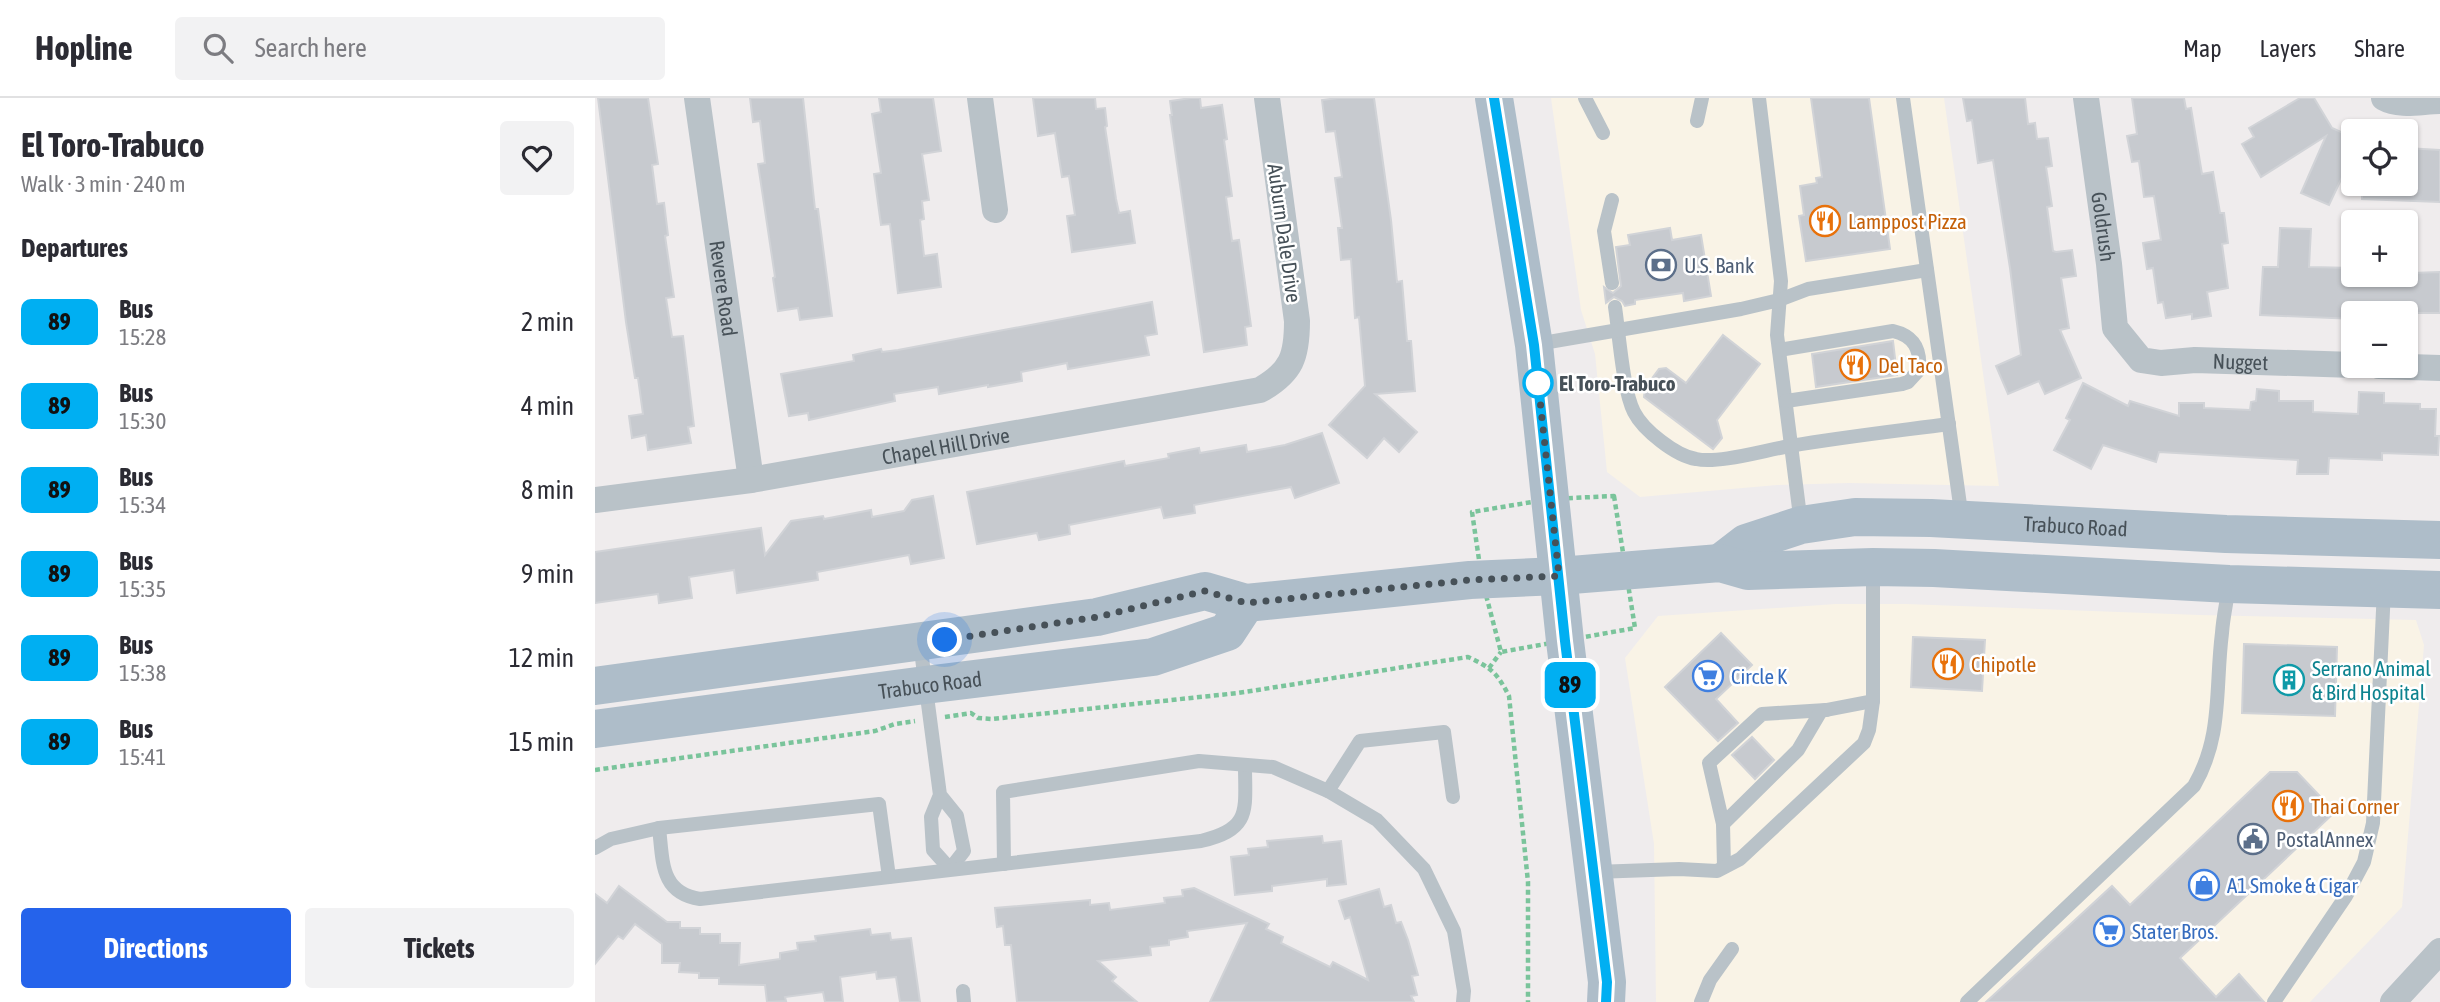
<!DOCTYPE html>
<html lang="en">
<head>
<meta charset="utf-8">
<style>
  :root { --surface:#fff; --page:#f2f2f3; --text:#2b2b33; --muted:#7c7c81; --line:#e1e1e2; --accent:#2563eb }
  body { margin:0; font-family:"Asap Condensed",sans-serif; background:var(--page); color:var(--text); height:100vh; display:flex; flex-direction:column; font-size:26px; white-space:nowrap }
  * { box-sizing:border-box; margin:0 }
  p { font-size:23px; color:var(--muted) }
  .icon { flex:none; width:38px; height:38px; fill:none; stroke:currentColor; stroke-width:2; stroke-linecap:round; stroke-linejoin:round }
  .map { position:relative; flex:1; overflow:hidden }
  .details { display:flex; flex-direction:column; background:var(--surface); width:595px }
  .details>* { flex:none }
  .badge { padding:0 14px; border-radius:10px; font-size:24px; line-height:46px }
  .controls { position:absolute; left:1746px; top:21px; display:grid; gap:14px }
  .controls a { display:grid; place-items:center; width:77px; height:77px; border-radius:7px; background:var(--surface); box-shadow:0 2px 5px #0004; font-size:35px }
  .you { position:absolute; width:35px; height:35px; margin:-18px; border:5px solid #fff; border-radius:50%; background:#1a73e8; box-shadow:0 0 0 10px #1a73e833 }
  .map>.badge { position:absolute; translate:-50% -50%; box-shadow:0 0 0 4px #fff }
  h2 { padding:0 21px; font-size:26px; line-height:63px }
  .round { display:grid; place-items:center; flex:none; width:74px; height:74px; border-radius:7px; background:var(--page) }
  .headline { display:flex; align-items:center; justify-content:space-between; height:119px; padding:0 21px }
  h1 { font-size:33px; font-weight:700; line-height:52px }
  .button { display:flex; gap:14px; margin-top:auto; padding:14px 21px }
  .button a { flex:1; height:80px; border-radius:7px; background:var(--accent); color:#fff; font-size:28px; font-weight:700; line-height:80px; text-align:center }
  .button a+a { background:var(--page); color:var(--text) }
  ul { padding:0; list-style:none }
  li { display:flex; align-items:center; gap:21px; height:84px; padding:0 21px }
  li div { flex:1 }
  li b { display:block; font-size:26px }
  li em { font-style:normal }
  li .badge { min-width:77px; font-weight:700; text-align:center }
  header { display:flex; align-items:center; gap:42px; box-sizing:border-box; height:98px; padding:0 35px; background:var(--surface); border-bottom:2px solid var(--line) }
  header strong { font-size:33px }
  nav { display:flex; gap:38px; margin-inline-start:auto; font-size:24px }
  .search { width:490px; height:63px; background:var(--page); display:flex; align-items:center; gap:18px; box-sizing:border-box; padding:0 24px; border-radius:7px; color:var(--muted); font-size:26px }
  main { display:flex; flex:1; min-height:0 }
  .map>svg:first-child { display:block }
</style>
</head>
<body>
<header>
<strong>Hopline</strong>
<div class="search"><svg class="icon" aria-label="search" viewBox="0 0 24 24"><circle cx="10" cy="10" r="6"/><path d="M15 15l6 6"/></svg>Search here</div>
<nav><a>Map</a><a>Layers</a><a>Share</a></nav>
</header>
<main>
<section class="details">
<div class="headline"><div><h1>El Toro-Trabuco</h1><p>Walk · 3 min · 240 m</p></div><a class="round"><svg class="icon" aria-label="heart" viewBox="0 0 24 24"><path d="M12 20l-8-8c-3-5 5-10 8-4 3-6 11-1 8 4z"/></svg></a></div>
<h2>Departures</h2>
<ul>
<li><span class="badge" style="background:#00aff2;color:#111">89</span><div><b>Bus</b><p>15:28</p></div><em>2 min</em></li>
<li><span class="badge" style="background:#00aff2;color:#111">89</span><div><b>Bus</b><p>15:30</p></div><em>4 min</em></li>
<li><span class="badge" style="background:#00aff2;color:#111">89</span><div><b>Bus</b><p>15:34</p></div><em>8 min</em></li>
<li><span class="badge" style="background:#00aff2;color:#111">89</span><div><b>Bus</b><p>15:35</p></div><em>9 min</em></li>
<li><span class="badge" style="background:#00aff2;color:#111">89</span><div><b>Bus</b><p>15:38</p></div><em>12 min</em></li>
<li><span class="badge" style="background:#00aff2;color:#111">89</span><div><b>Bus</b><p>15:41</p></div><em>15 min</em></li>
</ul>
<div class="button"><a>Directions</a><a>Tickets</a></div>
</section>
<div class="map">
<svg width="1845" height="904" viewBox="0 0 1845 904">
  <rect width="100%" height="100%" fill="#efeced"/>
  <g fill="#f9f3e6">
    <path d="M 956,0 L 1349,0 L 1404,388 L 1254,385 L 1182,387 L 1045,399 L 1012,374 L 1000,256 L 986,212 Z"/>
    <path d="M 1241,506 L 1311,506 L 1604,517 L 1821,522 L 1829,547 L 1807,809 L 1715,904 L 1061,904 L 1059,746 L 1030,560 L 1063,518 Z"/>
  </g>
  <g fill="#c7cacf" stroke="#d1d3d7" stroke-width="2">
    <path d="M 3,0 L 53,0 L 63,66 L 57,67 L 62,106 L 69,105 L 73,137 L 70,138 L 79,199 L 71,200 L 77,239 L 88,238 L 99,328 L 93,329 L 96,345 L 53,352 L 51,337 L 37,340 L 34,318 L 48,316 L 43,280 L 40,280 L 31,224 Z"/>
    <path d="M 155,0 L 208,0 L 220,111 L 223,111 L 237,218 L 205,222 L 203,210 L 183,213 L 178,180 L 180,179 L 163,66 L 170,65 L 165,23 L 158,24 Z"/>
    <path d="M 284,0 L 338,0 L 346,53 L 327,56 L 334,102 L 327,103 L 329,121 L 325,122 L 329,158 L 342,156 L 346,189 L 303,195 L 295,126 L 286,127 L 279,76 L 286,75 L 277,16 L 286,14 Z"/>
    <path d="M 438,0 L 500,0 L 501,11 L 510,10 L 512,28 L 510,29 L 521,101 L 524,115 L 535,113 L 540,145 L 477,154 L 472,118 L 480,117 L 474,78 L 467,79 L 460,35 L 443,38 Z"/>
    <path d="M 596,0 L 605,0 L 606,10 L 627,7 L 632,41 L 629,42 L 637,98 L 631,99 L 637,143 L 644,142 L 656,228 L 650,229 L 652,247 L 609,254 L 575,17 L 577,17 L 575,3 Z"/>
    <path d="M 743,0 L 779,0 L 796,122 L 802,184 L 807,183 L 812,243 L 816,243 L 820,293 L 780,296 L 822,334 L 804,354 L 789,340 L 772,360 L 734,327 L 770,288 L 764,219 L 760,220 L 756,161 L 746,162 L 743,130 L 747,130 L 740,80 L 747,79 L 740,33 L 731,34 L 727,2 Z"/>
    <path d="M 1216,0 L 1274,0 L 1295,151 L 1211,163 L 1204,118 L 1209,117 L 1205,88 L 1222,85 L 1221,80 L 1227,79 Z"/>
    <path d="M 1368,0 L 1430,0 L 1433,26 L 1440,25 L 1442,41 L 1453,40 L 1457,68 L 1451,69 L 1457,108 L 1452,109 L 1458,153 L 1461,154 L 1477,152 L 1481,178 L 1466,180 L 1474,230 L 1465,232 L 1486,280 L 1450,296 L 1444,283 L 1413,296 L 1401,268 L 1426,257 L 1415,170 L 1398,62 L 1383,65 L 1377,22 L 1372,23 Z"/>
    <path d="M 1537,0 L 1589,0 L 1591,11 L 1596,10 L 1607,76 L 1618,74 L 1625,115 L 1629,115 L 1633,145 L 1627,146 L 1633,190 L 1612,194 L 1616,218 L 1597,221 L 1597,216 L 1571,220 L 1568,204 L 1563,205 L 1558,170 L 1552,171 L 1548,145 L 1566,142 L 1559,98 L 1549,99 L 1544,63 L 1537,64 L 1532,38 L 1542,36 Z"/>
    <path d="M 1705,0 L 1719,0 L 1737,30 L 1759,40 L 1759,54 L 1734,107 L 1706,95 L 1731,38 L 1666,79 L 1647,46 L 1659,39 L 1654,30 Z"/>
    <path d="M 1811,50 L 1845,52 L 1845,104 L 1767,101 L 1767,86 L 1811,86 Z"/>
    <path d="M 1075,130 L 1077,142 L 1106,137 L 1116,198 L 1089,203 L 1088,195 L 1040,202 L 1040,206 L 1030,208 L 1027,203 L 1019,199 L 1011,205 L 1009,189 L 1018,195 L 1026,188 L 1021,149 L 1035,147 L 1033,137 Z"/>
    <path d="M 1685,130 L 1716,131 L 1714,169 L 1759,170 L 1759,177 L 1845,174 L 1845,215 L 1759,215 L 1759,221 L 1665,217 L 1668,169 L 1683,169 Z"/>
    <path d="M 557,204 L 562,236 L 550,238 L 554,257 L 473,271 L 472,265 L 426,274 L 427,283 L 393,289 L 393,287 L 344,296 L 343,289 L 299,296 L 300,303 L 214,322 L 213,315 L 194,318 L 186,276 L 259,263 L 258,257 L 286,251 L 287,254 L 303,252 Z"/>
    <path d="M 1128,237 L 1165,266 L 1122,322 L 1127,340 L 1118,351 L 1049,299 L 1050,290 L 1064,271 L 1071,270 L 1091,285 Z"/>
    <path d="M 1298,243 L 1302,277 L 1221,289 L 1217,256 Z"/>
    <path d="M 1488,285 L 1533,308 L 1535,303 L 1584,318 L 1584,305 L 1609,305 L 1609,310 L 1655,312 L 1656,304 L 1661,303 L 1662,291 L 1684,293 L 1684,303 L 1718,303 L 1718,314 L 1763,316 L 1764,294 L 1789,295 L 1789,305 L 1825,306 L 1825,311 L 1841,311 L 1840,338 L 1844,338 L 1843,357 L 1787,355 L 1787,362 L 1734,360 L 1733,376 L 1702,376 L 1703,362 L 1564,354 L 1561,364 L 1508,347 L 1496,371 L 1459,352 L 1475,322 L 1471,320 Z"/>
    <path d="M 727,335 L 744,385 L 700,400 L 696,389 L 599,407 L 600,415 L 569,420 L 566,409 L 474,427 L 475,436 L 444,442 L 442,435 L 382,446 L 372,394 L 529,363 L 530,368 L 574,360 L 573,356 L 604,350 L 605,355 L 651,347 L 652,354 L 690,347 Z"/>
    <path d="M 338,398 L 349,460 L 316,466 L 314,457 L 222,474 L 223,482 L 142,495 L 139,472 L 94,479 L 97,500 L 64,505 L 63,496 L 0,505 L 0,454 L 166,430 L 170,457 L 196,423 L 228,418 L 229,421 L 276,412 L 277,419 L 309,413 L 317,402 Z"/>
    <path d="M 1126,535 L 1157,567 L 1121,601 L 1143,625 L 1123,643 L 1070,589 Z"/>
    <path d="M 1318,539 L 1390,542 L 1387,593 L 1316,589 Z"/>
    <path d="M 1649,546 L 1742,549 L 1740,618 L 1647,615 Z"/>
    <path d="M 1157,639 L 1179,662 L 1160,681 L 1137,657 Z"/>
    <path d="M 1675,674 L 1702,674 L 1740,714 L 1585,860 L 1621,899 L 1644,876 L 1669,904 L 1391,904 L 1517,788 L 1535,807 Z"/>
    <path d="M 727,738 L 728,745 L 746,743 L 751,786 L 732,788 L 732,781 L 677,788 L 677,793 L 640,797 L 636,759 L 654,757 L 653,751 L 673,749 L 672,743 Z"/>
    <path d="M 24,788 L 72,824 L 85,824 L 85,830 L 105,830 L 105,836 L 125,836 L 125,845 L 145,845 L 144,867 L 185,861 L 185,855 L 203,852 L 202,845 L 221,843 L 220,838 L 275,831 L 276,837 L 295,835 L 296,842 L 316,840 L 325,904 L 305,904 L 301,879 L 282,881 L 281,874 L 245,879 L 248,904 L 230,904 L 228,894 L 190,899 L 191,903 L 172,904 L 170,887 L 124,886 L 124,880 L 104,880 L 104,875 L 84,874 L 85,865 L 67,865 L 67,846 L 40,826 L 28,841 L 23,838 L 0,866 L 0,796 L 12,805 Z"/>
    <path d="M 599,790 L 674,826 L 671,831 L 688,839 L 686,845 L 735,869 L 738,864 L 773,882 L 755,819 L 750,821 L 744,803 L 784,791 L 789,809 L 796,807 L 801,825 L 806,824 L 813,842 L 823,877 L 817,878 L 822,897 L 816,898 L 819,904 L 615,904 L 652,825 L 592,833 L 593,839 L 574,842 L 574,847 L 555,849 L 556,857 L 503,863 L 521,879 L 517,883 L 542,904 L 422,904 L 416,847 L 410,847 L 408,828 L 402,829 L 400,810 L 495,802 L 495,807 L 514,805 L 515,812 L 570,805 L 569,800 L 588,798 L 587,792 Z"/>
  </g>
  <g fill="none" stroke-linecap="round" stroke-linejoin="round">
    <g stroke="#7ac49b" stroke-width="4.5" stroke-dasharray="5 3.5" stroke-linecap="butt">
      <path d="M 1019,398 L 1040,530 L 906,554 L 887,482 L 877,414 L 955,401 Z"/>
      <path d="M 894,570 L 906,554"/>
      <path d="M 350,619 L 376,615 L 383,620 L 397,621 L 643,595 L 873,559 C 897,570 902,575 914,598 L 933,784 L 933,904"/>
      <path d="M 0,672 L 280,633 L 300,626 L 320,623"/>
    </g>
    <g stroke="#b9c2c8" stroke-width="14">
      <path d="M 990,0 L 1008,35"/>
      <path d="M 1164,0 L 1186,183 L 1182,237 L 1206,426"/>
      <path d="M 1308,0 L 1367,421"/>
      <path d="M 1102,23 L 1107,0"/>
      <path d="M 1017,185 L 1009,133 L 1017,102"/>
      <path d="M 1020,209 C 1024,235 1028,293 1039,314 C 1048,332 1081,358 1101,361 C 1124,366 1170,352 1195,348 C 1248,339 1301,333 1354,326"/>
      <path d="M 942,246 L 1146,211 L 1184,202 L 1213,191 L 1332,172"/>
      <path d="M 1184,252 L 1298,233 C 1319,238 1326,251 1324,272 L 1313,284 L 1307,286 L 1191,303"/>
      <path d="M 325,545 L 345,697 L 362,718 L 369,753 L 355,771 L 338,752 L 336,719 L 345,697"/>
      <path d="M 733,693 L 765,643 L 849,634 L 858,699"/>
      <path d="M 1128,726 L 1114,665 L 1167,616 L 1231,612"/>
      <path d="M 64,730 C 68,763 65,795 105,801 L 606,743 C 657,731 650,712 650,667"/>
      <path d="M 0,750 L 16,741 L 64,730 L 284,706 L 294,779"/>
      <path d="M 409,766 L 408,694 L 604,663 L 678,669 L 733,693 L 782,722 L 829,771 L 859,833 L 869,893 L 868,904"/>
      <path d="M 1129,769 L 1128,726 L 1203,652 L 1226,613 L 1278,603"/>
      <path d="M 1000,774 L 1084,771 L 1122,773 L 1145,761 L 1160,747 L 1269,645 L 1274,632 L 1278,603 L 1278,470"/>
      <path d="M 368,893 L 369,904"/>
      <path d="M 1106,904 L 1115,882 L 1137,851"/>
      <path d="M 1372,904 L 1599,688 C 1628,638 1620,590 1627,535 C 1628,519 1632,503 1634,487"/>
      <path d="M 1679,904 L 1751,798 L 1769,764 L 1778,725 L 1789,491"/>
    </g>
    <g stroke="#b9c2c8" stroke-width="26">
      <path id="s1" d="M 102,0 L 156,382"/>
      <path d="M 385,0 L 400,112"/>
      <path id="s2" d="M 1491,0 L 1514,166 L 1520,230 L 1546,262 L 1566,265 L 1600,262 L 1759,267"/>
      <path d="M 1789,0 C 1805,9 1827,3 1845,3"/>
      <path d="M 1784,268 L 1845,270"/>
      <path id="s3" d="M 0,402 L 156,382 L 665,292 C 697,274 702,258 702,223 L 672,0"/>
      <path d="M 1798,904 L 1845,853"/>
    </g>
    <g stroke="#aebdc9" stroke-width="38">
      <path d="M 899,0 L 939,247 L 970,543 L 1012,884 L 1011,904"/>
      <path id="s4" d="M 1125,465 L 1151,445 L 1206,427 L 1260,419 L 1336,420 L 1631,436 L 1845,442"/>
      <path d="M 0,588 L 502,519 L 610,493 L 651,505 L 875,482 L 964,478 L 1125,465 L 1153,473 L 1278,469 L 1339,470 L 1634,486 L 1845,492"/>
      <path id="s5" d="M 0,631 L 330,587 L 558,559 L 632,534 L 651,505"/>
    </g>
  </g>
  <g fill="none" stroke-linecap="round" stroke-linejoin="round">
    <g stroke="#fff" stroke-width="16">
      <path id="line" d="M 899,0 L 939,247 L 970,543 L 1012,884 L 1011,904"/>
    </g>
    <use href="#line" stroke="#00aff2" stroke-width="10"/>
    <path stroke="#475158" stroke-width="7" stroke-dasharray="0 12.6" d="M 350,542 L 502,519 L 610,493 L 651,505 L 875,482 L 964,478 L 942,274 L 943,285"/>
  </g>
  <defs>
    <g id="restaurant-ring" transform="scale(1.575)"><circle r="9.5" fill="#fff" stroke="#e8710a" stroke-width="1.5"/><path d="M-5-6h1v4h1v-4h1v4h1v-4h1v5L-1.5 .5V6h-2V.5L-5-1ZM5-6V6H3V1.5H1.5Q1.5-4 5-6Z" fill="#e8710a"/></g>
    <g id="bank-ring" transform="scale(1.575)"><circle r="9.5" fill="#fff" stroke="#5c6f8a" stroke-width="1.5"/><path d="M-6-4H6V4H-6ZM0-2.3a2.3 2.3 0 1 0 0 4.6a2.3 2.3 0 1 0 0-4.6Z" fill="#5c6f8a"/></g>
    <g id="supermarket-ring" transform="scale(1.575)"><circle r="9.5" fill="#fff" stroke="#3f7fe0" stroke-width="1.5"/><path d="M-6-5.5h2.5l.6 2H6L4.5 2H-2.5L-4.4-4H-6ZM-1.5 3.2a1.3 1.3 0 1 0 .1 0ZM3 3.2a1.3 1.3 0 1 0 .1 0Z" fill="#3f7fe0"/></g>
    <g id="building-ring" transform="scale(1.575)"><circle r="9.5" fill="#fff" stroke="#0f9aa8" stroke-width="1.5"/><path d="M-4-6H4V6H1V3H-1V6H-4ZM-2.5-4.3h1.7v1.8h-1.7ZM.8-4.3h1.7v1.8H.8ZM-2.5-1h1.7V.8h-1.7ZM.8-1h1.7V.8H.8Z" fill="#0f9aa8"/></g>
    <g id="civic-ring" transform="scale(1.575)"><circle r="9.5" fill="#fff" stroke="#5c6f8a" stroke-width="1.5"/><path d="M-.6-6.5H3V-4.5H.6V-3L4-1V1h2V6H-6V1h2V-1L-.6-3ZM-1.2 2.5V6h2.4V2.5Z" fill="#5c6f8a"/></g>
    <g id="shop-ring" transform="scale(1.575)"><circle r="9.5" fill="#fff" stroke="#3f7fe0" stroke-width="1.5"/><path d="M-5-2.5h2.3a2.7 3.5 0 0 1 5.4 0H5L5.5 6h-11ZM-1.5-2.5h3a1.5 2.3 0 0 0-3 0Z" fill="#3f7fe0"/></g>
  </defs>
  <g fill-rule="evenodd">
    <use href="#restaurant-ring" x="1230" y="123"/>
    <use href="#bank-ring" x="1066" y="167"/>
    <use href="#restaurant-ring" x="1260" y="267"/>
    <use href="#restaurant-ring" x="1353" y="566"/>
    <use href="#supermarket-ring" x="1113" y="578"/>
    <use href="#building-ring" x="1694" y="582"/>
    <use href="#restaurant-ring" x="1693" y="708"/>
    <use href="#civic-ring" x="1658" y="741"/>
    <use href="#shop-ring" x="1609" y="787"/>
    <use href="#supermarket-ring" x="1514" y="833"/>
  </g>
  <circle fill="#fff" stroke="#00aff2" stroke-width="3.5" cx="943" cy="285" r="14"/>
  <g text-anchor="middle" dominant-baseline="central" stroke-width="5" stroke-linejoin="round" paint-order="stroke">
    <g font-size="21" fill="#c56008" stroke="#fff" text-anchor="start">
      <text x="1253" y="123">Lamppost Pizza</text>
      <text x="1283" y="267">Del Taco</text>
      <text x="1376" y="566">Chipotle</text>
      <text x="1716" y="708">Thai Corner</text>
    </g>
    <g font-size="21" fill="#475158" stroke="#fff">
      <text stroke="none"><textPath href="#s2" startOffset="130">Goldrush</textPath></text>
      <text transform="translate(690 135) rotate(82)">Auburn Dale Drive</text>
      <text stroke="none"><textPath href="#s1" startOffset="192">Revere Road</textPath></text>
      <text stroke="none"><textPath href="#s2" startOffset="373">Nugget</textPath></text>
      <text stroke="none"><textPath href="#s3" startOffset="355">Chapel Hill Drive</textPath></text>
      <text stroke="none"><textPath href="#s4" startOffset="366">Trabuco Road</textPath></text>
      <text stroke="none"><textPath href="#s5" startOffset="338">Trabuco Road</textPath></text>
    </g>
    <g font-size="21" fill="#4e5e75" stroke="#fff" text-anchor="start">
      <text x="1089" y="167">U.S. Bank</text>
      <text x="1681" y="741">PostalAnnex</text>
    </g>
    <g font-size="21" font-weight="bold" fill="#475158" stroke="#fff" text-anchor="start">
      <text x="964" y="285">El Toro-Trabuco</text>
    </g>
    <g font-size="21" fill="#0d838f" stroke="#fff" text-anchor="start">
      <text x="1717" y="570">Serrano Animal<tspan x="1717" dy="24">&amp; Bird Hospital</tspan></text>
    </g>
    <g font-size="21" fill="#366cbe" stroke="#fff" text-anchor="start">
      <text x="1136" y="578">Circle K</text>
      <text x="1632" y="787">A1 Smoke &amp; Cigar</text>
      <text x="1537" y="833">Stater Bros.</text>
    </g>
  </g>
</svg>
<div class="controls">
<a><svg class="icon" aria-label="locate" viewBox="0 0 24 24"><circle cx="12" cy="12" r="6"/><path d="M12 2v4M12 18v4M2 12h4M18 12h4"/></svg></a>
<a>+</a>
<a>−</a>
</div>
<div class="you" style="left:350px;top:542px"></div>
<b class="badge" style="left:975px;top:587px;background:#00aff2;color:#111">89</b>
</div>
</main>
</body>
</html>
